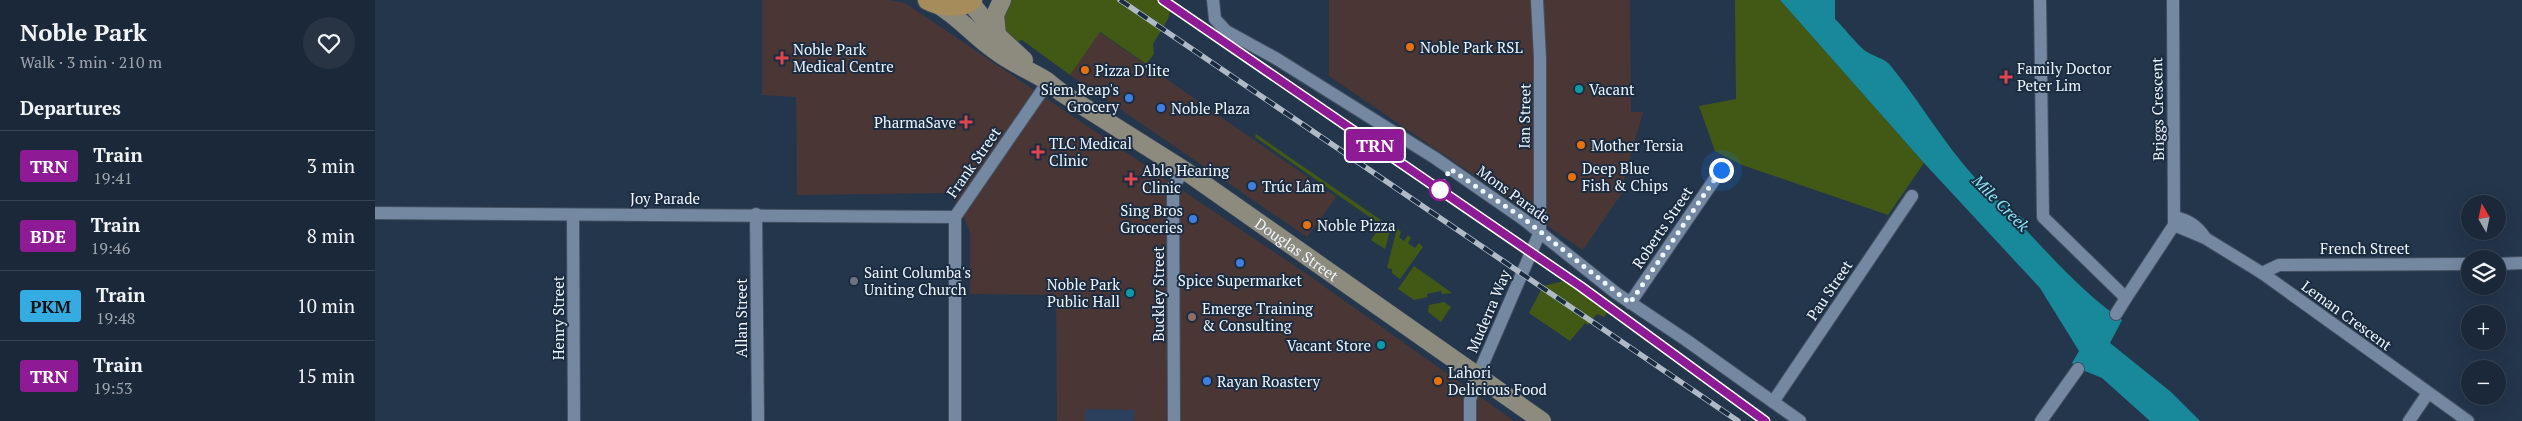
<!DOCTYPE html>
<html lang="en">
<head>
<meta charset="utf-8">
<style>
  :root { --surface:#1b2839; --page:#283444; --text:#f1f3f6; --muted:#a0a6ae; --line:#394453 }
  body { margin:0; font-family:"PT Serif",serif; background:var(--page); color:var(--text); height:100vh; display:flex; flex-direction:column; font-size:19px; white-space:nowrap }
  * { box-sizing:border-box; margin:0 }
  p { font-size:16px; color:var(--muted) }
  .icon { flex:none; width:28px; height:28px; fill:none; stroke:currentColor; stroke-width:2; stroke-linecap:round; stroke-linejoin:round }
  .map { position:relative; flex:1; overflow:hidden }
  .side { display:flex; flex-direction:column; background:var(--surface); width:375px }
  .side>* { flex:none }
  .badge { padding:0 10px; border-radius:4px; font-size:18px; line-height:32px }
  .needle { width:32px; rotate:351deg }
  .fabs { position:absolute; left:2086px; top:195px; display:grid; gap:10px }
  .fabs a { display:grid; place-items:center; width:45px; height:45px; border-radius:50%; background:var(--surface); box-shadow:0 5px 20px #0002,0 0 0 1px var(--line); font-size:25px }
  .you { position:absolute; width:25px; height:25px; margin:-12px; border:4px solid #fff; border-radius:50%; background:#1a73e8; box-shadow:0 0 0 8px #1a73e833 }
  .map>.badge { position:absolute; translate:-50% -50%; box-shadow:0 0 0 2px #fff }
  h2 { padding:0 20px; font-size:19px; line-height:45px }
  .round { display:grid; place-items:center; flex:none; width:52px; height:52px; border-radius:26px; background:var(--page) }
  .headline { display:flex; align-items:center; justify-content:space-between; height:85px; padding:0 20px }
  h1 { font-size:24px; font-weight:600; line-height:38px }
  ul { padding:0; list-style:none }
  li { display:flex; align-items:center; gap:15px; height:70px; padding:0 20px; border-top:1px solid var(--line) }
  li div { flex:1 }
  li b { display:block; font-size:19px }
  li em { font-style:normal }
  li .badge { min-width:55px; font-weight:700; text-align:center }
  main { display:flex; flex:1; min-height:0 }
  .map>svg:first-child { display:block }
</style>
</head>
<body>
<main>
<section class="side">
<div class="headline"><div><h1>Noble Park</h1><p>Walk · 3 min · 210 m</p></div><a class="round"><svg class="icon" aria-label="heart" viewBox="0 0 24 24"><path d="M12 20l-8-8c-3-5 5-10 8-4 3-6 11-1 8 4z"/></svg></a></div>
<h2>Departures</h2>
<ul>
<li><span class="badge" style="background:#8f1a95;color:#fff">TRN</span><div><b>Train</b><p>19:41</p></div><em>3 min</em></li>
<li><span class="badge" style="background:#8f1a95;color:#fff">BDE</span><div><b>Train</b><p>19:46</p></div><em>8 min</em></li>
<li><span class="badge" style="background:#34ace1;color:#111">PKM</span><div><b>Train</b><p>19:48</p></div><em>10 min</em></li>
<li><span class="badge" style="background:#8f1a95;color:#fff">TRN</span><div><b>Train</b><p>19:53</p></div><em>15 min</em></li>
</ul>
</section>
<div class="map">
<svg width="2147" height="421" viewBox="0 0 2147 421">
  <rect width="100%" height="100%" fill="#24364c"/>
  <g fill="#4b3636">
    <path d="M 387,0 L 513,0 L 530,3 L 936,277 L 1139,421 L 682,421 L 681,295 L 595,294 L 595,231 L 577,193 L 422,195 L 421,97 L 387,95 Z"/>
    <path d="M 954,0 L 1255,0 L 1256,112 L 1268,112 L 1248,183 L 1252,186 L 1208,250 L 954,76 Z"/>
    <path d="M 724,32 L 961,197 L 932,237 L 695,75 Z"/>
  </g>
  <path fill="#2a405c" d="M 710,409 L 760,410 L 759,421 L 710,421 Z"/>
  <g fill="#425915">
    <path d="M 634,0 L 798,0 L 793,19 L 778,44 L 779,54 L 771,64 L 725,32 L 695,75 L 647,40 L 640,42 L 633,37 L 626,24 Z"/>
    <path d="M 1360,0 L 1405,0 L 1549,163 L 1513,215 L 1367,165 L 1340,151 L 1324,106 L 1361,99 Z"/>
    <path d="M 881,134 L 1016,227 L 1010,249 L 996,240 L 1006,225 L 880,137 Z"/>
    <path d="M 1022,228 L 1026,232 L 1024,237 L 1029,241 L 1033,235 L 1036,238 L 1033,243 L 1040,248 L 1044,243 L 1048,247 L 1025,279 L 1017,273 L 1017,269 L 1012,268 Z"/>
    <path d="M 1039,266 L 1077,293 L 1067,294 L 1066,291 L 1052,294 L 1053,297 L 1039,300 L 1023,289 Z"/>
    <path d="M 1201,278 L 1239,303 L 1229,317 L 1222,314 L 1213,325 L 1210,323 L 1195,341 L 1154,313 L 1168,286 Z"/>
    <path d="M 1069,302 L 1076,307 L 1066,322 L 1053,312 L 1054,305 Z"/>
  </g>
  <path fill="#17899b" d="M 1405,0 L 1460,0 L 1460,19 C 1470,29 1479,41 1489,50 C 1497,56 1509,58 1515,65 C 1560,120 1589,183 1652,221 L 1650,229 C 1681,262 1710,294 1747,320 L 1735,343 L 1796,392 L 1825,421 L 1775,421 L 1727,378 L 1710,371 L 1697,363 L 1704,351 L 1665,288 L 1549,163 Z"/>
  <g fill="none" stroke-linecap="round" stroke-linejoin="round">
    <g stroke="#435162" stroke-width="14">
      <g id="minor">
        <path d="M 838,0 L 840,19 L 851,31 L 902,59 L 1060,158 L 1148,219 L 1241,293 L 1311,340 L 1425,421"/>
        <path d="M 1665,0 L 1668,217 L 1751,298 L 1799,225 L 1798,0"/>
        <path d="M 0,213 L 580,217"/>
        <path d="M 381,214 L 383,421"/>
        <path d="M 198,215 L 199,421"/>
        <path d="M 1800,217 C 1813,220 1821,225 1829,236"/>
        <path d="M 1799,225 L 1830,238 L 1887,273 L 2093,421"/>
        <path d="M 2122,264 L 2147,263"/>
        <path d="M 1887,273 L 1904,265 L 2095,264"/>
        <path d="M 1255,303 L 1346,170"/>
        <path d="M 1741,314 L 1751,298"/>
        <path d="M 1398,402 L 1537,196"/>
        <path d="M 580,421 L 580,217 L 673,82"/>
        <path d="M 799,421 L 798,187 L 809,170"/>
        <path d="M 1095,421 L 1095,400 L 1103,375 L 1165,232 L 1165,58 L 1162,0"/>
        <path d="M 1666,421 L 1703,369"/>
        <path d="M 2034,421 L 2053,393"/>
      </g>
    </g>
    <g stroke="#435162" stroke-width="19">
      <g id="secondary">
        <path d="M 595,2 L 622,35 L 649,60"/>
        <path d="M 560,3 C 583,16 597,34 618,49 C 634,62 654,70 672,81"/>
        <path d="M 622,35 L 620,15 L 627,0"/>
        <path id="s1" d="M 673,82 L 687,93 L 809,170 L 1167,421"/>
      </g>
    </g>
    <g stroke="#435162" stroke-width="22">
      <path id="primary" d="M 553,0 C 565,6 586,9 597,0"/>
    </g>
    <use href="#minor" stroke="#7488a2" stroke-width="12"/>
    <use href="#secondary" stroke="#8d8a7e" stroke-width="18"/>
    <use href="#primary" stroke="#a68c5b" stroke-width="20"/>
    <g stroke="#b0bac7" stroke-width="5.5">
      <g id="rail">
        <path d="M 745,0 L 1363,421"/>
        <path d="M 788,0 L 1205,286 L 1390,421"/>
      </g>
    </g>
    <use href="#rail" stroke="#1b2c41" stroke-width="4" stroke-dasharray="11" stroke-linecap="butt"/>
  </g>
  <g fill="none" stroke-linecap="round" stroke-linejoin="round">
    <g stroke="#fff" stroke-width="11">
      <path id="line" d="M 788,0 L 1205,286 L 1390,421"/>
    </g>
    <use href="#line" stroke="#8f1a95" stroke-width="8"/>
    <path stroke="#eef5fd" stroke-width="5" stroke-dasharray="0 9" d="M 1065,190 L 1075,169 L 1148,218 L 1255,303 L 1346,170"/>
  </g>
  <g fill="#e8710a" stroke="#1b2c41" stroke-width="2">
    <circle cx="1035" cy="47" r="5"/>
    <circle cx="710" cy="70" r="5"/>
    <circle cx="1206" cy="145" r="5"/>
    <circle cx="1197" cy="177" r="5"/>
    <circle cx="932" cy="225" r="5"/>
    <circle cx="1063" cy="381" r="5"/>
  </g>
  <g fill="#e0444e" stroke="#1b2c41" stroke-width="2">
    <path d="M404.5 50.5h5v5h5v5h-5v5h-5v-5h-5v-5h5z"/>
    <path d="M1628.5 69.5h5v5h5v5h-5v5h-5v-5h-5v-5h5z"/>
    <path d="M588.5 114.5h5v5h5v5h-5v5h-5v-5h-5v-5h5z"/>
    <path d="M660.5 144.5h5v5h5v5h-5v5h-5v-5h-5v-5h5z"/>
    <path d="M753.5 171.5h5v5h5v5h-5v5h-5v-5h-5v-5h5z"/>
  </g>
  <g fill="#0f9aa8" stroke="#1b2c41" stroke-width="2">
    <circle cx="1204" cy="89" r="5"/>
    <circle cx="755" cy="293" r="5"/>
    <circle cx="1006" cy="345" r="5"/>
  </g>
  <g fill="#3f7fe0" stroke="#1b2c41" stroke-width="2">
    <circle cx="754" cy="98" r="5"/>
    <circle cx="786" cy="108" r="5"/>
    <circle cx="877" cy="186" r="5"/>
    <circle cx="818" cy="219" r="5"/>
    <circle cx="865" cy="263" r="5"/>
    <circle cx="832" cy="381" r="5"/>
  </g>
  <circle fill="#fff" stroke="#8f1a95" stroke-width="2.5" cx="1065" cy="190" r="10"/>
  <circle fill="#6b7280" stroke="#1b2c41" stroke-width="2" cx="479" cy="281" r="5"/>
  <circle fill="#8d6e63" stroke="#1b2c41" stroke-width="2" cx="817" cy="317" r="5"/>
  <g text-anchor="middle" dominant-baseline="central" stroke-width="4" stroke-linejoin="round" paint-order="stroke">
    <g font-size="15" fill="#eef5fd" stroke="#1b2c41" text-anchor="start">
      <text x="1045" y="47">Noble Park RSL</text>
      <text x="418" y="49">Noble Park<tspan x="418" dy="17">Medical Centre</tspan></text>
      <text x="1642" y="68">Family Doctor<tspan x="1642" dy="17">Peter Lim</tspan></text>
      <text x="720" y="70">Pizza D'lite</text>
      <text x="744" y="89" text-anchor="end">Siem Reap's<tspan x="744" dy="17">Grocery</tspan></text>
      <text x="1214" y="89">Vacant</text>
      <text x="796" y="108">Noble Plaza</text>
      <text x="581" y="122" text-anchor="end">PharmaSave</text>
      <text x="674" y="143">TLC Medical<tspan x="674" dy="17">Clinic</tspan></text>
      <text x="1216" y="145">Mother Tersia</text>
      <text x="1207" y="168">Deep Blue<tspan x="1207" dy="17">Fish &amp; Chips</tspan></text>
      <text x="767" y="170">Able Hearing<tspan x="767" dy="17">Clinic</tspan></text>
      <text x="887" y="186">Trúc Lâm</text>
      <text x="808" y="210" text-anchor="end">Sing Bros<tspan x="808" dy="17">Groceries</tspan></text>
      <text x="942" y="225">Noble Pizza</text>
      <text x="489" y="272">Saint Columba's<tspan x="489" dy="17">Uniting Church</tspan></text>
      <text x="865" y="280" text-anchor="middle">Spice Supermarket</text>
      <text x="745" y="284" text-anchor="end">Noble Park<tspan x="745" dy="17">Public Hall</tspan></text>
      <text x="827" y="308">Emerge Training<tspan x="827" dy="17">&amp; Consulting</tspan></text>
      <text x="996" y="345" text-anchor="end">Vacant Store</text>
      <text x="1073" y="372">Lahori<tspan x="1073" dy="17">Delicious Food</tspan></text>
      <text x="842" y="381">Rayan Roastery</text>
    </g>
    <g font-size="15" fill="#eef5fd" stroke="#1b2c41">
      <text transform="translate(1782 109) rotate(-91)">Briggs Crescent</text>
      <text transform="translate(1149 116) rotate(-89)">Ian Street</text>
      <text transform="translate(598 162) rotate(-55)">Frank Street</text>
      <text transform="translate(1139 194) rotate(36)">Mons Parade</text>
      <text x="290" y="198">Joy Parade</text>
      <text transform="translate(1287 227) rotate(-56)">Roberts Street</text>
      <text x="1990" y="248">French Street</text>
      <text stroke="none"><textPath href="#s1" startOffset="300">Douglas Street</textPath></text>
      <text transform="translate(1454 290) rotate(-56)">Pau Street</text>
      <text transform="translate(783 294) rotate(-90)">Buckley Street</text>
      <text transform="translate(1113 311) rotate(-67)">Muderra Way</text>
      <text transform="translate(1972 315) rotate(36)">Leman Crescent</text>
      <text transform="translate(183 318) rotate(-90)">Henry Street</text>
      <text transform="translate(366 318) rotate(-90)">Allan Street</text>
    </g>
    <g font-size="16" font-style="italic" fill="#89e4f5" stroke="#1b2c41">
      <text transform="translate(1626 203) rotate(45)">Mile Creek</text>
    </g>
  </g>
</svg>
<div class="fabs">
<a><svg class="needle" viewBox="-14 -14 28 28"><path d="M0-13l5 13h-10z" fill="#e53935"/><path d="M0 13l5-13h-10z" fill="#a0a6ae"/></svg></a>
<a><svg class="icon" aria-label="layers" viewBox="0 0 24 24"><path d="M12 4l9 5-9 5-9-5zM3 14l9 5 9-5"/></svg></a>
<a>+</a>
<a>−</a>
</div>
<div class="you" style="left:1346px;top:170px"></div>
<b class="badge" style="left:1000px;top:145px;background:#8f1a95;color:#fff">TRN</b>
</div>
</main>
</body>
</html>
